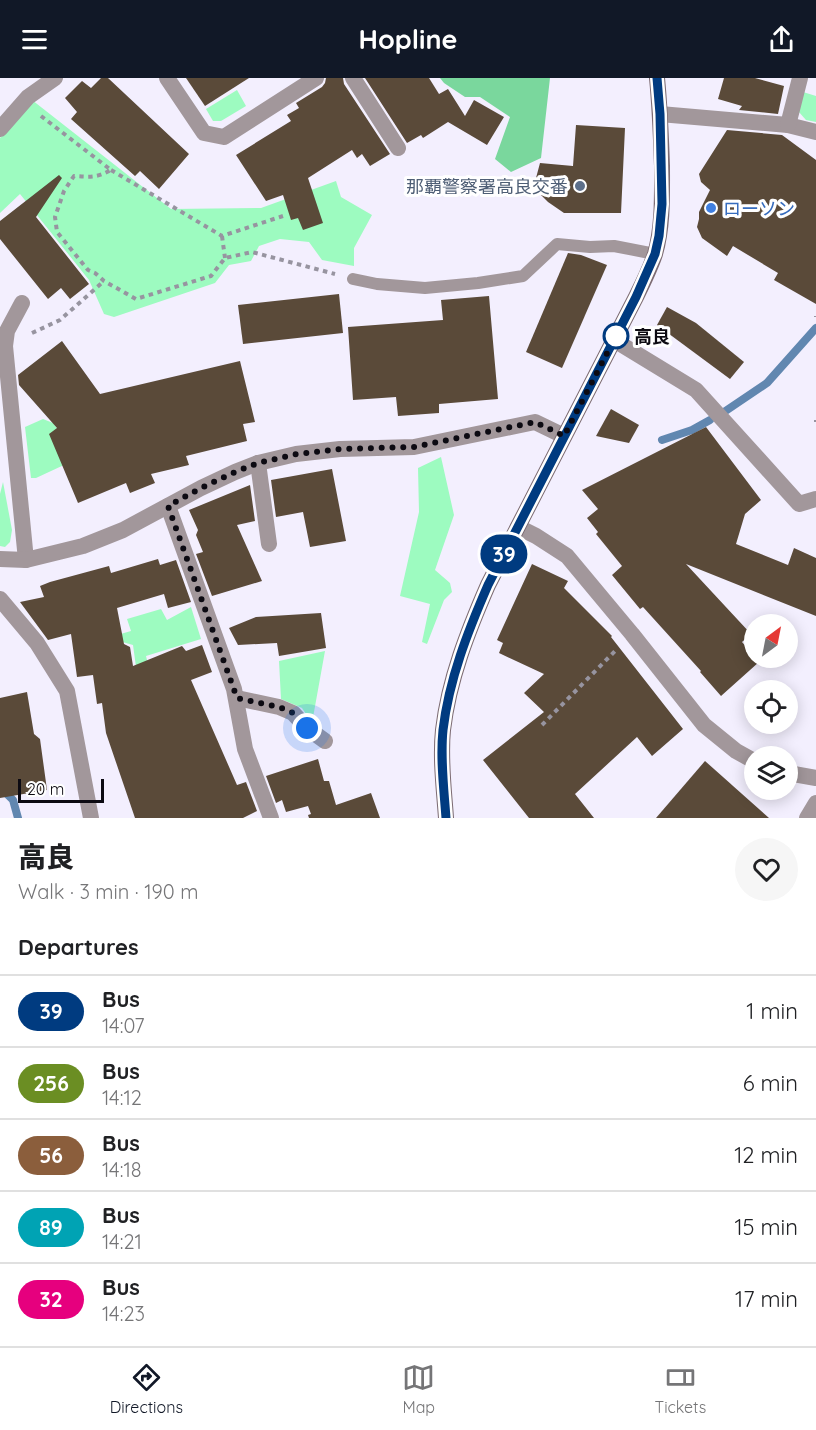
<!DOCTYPE html>
<html lang="en">
<head>
<meta charset="utf-8">
<style>
  :root { --surface:#fff; --page:#f6f6f6; --text:#202124; --muted:#757577; --line:#e0e0e0; --accent:#111827 }
  body { margin:0; font-family:Quicksand,"Noto Sans JP",sans-serif; background:var(--page); color:var(--text); height:100vh; display:flex; flex-direction:column; font-size:22px; white-space:nowrap }
  * { box-sizing:border-box; margin:0 }
  p { font-size:20px; color:var(--muted) }
  .icon { flex:none; width:33px; height:33px; fill:none; stroke:currentColor; stroke-width:2; stroke-linecap:round; stroke-linejoin:round }
  .map { position:relative; height:740px; overflow:hidden }
  .panel { display:flex; flex-direction:column; background:var(--surface); flex:1 }
  .panel>* { flex:none }
  .badge { padding:0 12px; border-radius:20px; font-size:21px; line-height:39px }
  .needle { width:39px; rotate:32deg }
  .tools { position:absolute; left:744px; top:536px; display:grid; gap:12px }
  .tools a { display:grid; place-items:center; width:54px; height:54px; border-radius:50%; background:var(--surface); box-shadow:0 3px 15px #0003; font-size:30px }
  .scale { position:absolute; left:18px; bottom:15px; width:86px; box-sizing:border-box; padding-left:6px; border:3px solid #0c0a12; border-top:0; font-size:16px; line-height:21px; white-space:nowrap; color:#0c0a12; -webkit-text-stroke:4px #fff; paint-order:stroke }
  .you { position:absolute; width:30px; height:30px; margin:-15px; border:4px solid #fff; border-radius:50%; background:#1a73e8; box-shadow:0 0 0 9px #1a73e833 }
  .map>.badge { position:absolute; translate:-50% -50%; box-shadow:0 0 0 3px #fff }
  h2 { padding:0 18px; font-size:22px; line-height:54px }
  .round { display:grid; place-items:center; flex:none; width:63px; height:63px; border-radius:32px; background:var(--page) }
  .headline { display:flex; align-items:center; justify-content:space-between; height:102px; padding:0 18px }
  h1 { font-size:28px; font-weight:800; line-height:45px }
  ul { padding:0; list-style:none }
  li { display:flex; align-items:center; gap:18px; height:72px; padding:0 18px; border-top:2px solid var(--line) }
  li div { flex:1 }
  li b { display:block; font-size:22px }
  li em { font-style:normal }
  li .badge { min-width:66px; font-weight:700; text-align:center }
  header { display:flex; justify-content:space-between; align-items:center; height:78px; padding:0 18px; background:var(--accent); color:#fff; font-size:27px; font-weight:800 }
  .dock { display:flex; justify-content:space-around; align-items:center; height:84px; border-top:2px solid var(--line); background:var(--surface); font-size:16px; color:var(--muted) }
  .dock a { display:grid; justify-items:center; gap:3px }
  .dock .current { color:var(--accent) }
  .map>svg:first-child { display:block }
</style>
</head>
<body>
<header><svg class="icon" aria-label="menu" viewBox="0 0 24 24"><path d="M4 6h16M4 12h16M4 18h16"/></svg>Hopline<svg class="icon" aria-label="share" viewBox="0 0 24 24"><path d="M12 15V3M7 8l5-5 5 5M5 13v7h14v-7"/></svg></header>
<div class="map">
<svg width="816" height="740" viewBox="0 0 816 740">
  <rect width="100%" height="100%" fill="#f3effe"/>
  <g fill="#9dfbc0">
    <path d="M 237,12 L 246,28 L 221,43 L 213,43 L 206,31 Z"/>
    <path d="M 803,14 L 816,18 L 816,44 L 806,42 L 798,33 Z"/>
    <path d="M 32,22 L 171,131 L 261,130 L 336,103 L 341,119 L 372,137 L 354,170 L 354,188 L 322,182 L 309,164 L 280,161 L 259,168 L 251,183 L 229,187 L 215,205 L 114,239 L 104,236 L 89,202 L 20,116 L 0,135 L 0,60 Z"/>
    <path d="M 43,341 L 53,345 L 73,372 L 135,354 L 36,400 L 31,400 L 25,349 Z"/>
    <path d="M 441,379 L 454,437 L 435,492 L 450,505 L 452,514 L 444,522 L 427,566 L 422,564 L 430,526 L 400,518 L 419,434 L 418,390 Z"/>
    <path d="M 3,404 L 12,452 L 10,464 L 5,469 L 0,468 L 0,416 Z"/>
    <path d="M 191,529 L 201,561 L 146,578 L 157,624 L 137,596 L 133,567 L 119,563 L 117,557 L 131,553 L 127,541 L 161,531 L 167,542 Z"/>
    <path d="M 325,573 L 312,645 L 302,630 L 281,621 L 279,583 Z"/>
  </g>
  <path fill="#7ad79d" d="M 440,0 L 550,0 L 541,80 L 511,94 L 495,81 L 510,39 L 480,19 L 465,19 L 444,5 Z"/>
  <g fill="none" stroke-linecap="round" stroke-linejoin="round">
    <g stroke="#6187b0" stroke-width="8">
      <path d="M 724,334 L 767,305 L 816,250"/>
      <path d="M 662,362 L 692,352 L 710,342"/>
      <path d="M 0,709 L 13,722 L 18,740"/>
    </g>
  </g>
  <g fill="#5a4a39">
    <path d="M 101,0 L 108,0 L 189,76 L 159,111 L 140,93 L 135,98 L 71,41 L 77,34 L 65,20 L 82,3 L 91,10 Z"/>
    <path d="M 186,0 L 249,0 L 205,28 Z"/>
    <path d="M 326,0 L 343,0 L 344,6 L 390,76 L 370,88 L 362,76 L 357,80 L 352,72 L 308,100 L 323,145 L 303,152 L 298,140 L 291,142 L 283,117 L 266,123 L 236,77 L 291,43 L 287,37 L 299,30 L 296,25 L 322,9 L 325,5 Z"/>
    <path d="M 365,0 L 429,0 L 439,16 L 448,11 L 465,38 L 474,22 L 504,39 L 487,67 L 448,44 L 423,60 L 421,57 L 407,65 Z"/>
    <path d="M 724,0 L 755,0 L 784,8 L 778,36 L 739,32 L 742,28 L 718,21 Z"/>
    <path d="M 576,47 L 625,50 L 621,135 L 564,135 L 548,124 L 540,116 L 536,100 L 540,85 L 573,88 Z"/>
    <path d="M 727,52 L 782,57 L 816,82 L 816,226 L 774,202 L 778,195 L 733,168 L 727,178 L 702,160 L 697,149 L 699,141 L 699,134 L 710,112 L 701,104 L 699,96 Z"/>
    <path d="M 59,97 L 62,100 L 36,139 L 89,206 L 70,221 L 61,210 L 48,221 L 0,161 L 0,143 Z"/>
    <path d="M 568,175 L 581,177 L 607,187 L 562,290 L 526,274 Z"/>
    <path d="M 339,216 L 343,255 L 243,266 L 238,227 Z"/>
    <path d="M 489,218 L 498,321 L 439,326 L 439,335 L 398,338 L 396,319 L 353,322 L 348,249 L 443,242 L 441,222 Z"/>
    <path d="M 667,229 L 696,245 L 744,284 L 730,301 L 657,247 Z"/>
    <path d="M 62,263 L 100,316 L 240,283 L 255,344 L 243,346 L 247,363 L 186,378 L 189,387 L 151,396 L 155,405 L 130,415 L 126,405 L 78,425 L 49,356 L 57,350 L 19,307 L 18,297 Z"/>
    <path d="M 611,331 L 639,347 L 629,365 L 596,358 Z"/>
    <path d="M 706,349 L 761,422 L 745,436 L 736,466 L 788,487 L 794,470 L 816,480 L 816,538 L 686,486 L 751,556 L 742,564 L 759,584 L 721,618 L 700,594 L 701,593 L 643,529 L 640,531 L 612,497 L 622,488 L 596,456 L 598,454 L 587,440 L 598,431 L 582,412 Z"/>
    <path d="M 332,391 L 346,463 L 310,469 L 303,434 L 276,439 L 271,402 Z"/>
    <path d="M 250,407 L 255,443 L 237,447 L 262,503 L 212,518 L 196,476 L 203,474 L 196,457 L 198,452 L 189,432 Z"/>
    <path d="M 158,481 L 160,487 L 176,482 L 191,524 L 168,530 L 164,516 L 117,530 L 124,566 L 130,569 L 133,588 L 182,568 L 186,573 L 202,567 L 212,594 L 191,602 L 237,707 L 246,704 L 257,733 L 243,740 L 135,740 L 106,655 L 102,625 L 97,626 L 93,597 L 77,599 L 71,556 L 48,562 L 20,524 L 44,519 L 40,508 L 50,504 L 109,488 L 111,495 Z"/>
    <path d="M 532,486 L 568,503 L 564,510 L 612,558 L 611,559 L 683,651 L 652,678 L 637,659 L 575,716 L 594,740 L 529,740 L 483,682 L 544,634 L 524,615 L 544,596 L 499,575 L 503,565 L 497,562 Z"/>
    <path d="M 321,535 L 326,570 L 279,578 L 277,565 L 238,567 L 229,550 L 256,539 Z"/>
    <path d="M 27,614 L 34,656 L 40,661 L 47,712 L 0,720 L 0,620 Z"/>
    <path d="M 318,681 L 324,703 L 329,703 L 336,727 L 371,715 L 380,740 L 309,740 L 308,737 L 311,736 L 308,728 L 286,734 L 282,722 L 276,725 L 266,698 Z"/>
    <path d="M 705,683 L 769,740 L 656,740 Z"/>
  </g>
  <g fill="none" stroke-linecap="round" stroke-linejoin="round">
    <g stroke="#9794a0" stroke-width="4" stroke-dasharray="4.5 4.5" stroke-linecap="butt">
      <path d="M 41,38 L 111,92 C 97,100 89,99 74,98 L 64,113 L 55,139 L 57,154 L 88,192 L 95,195 L 104,203 L 136,221 L 211,198 L 225,180 L 252,174 L 335,196"/>
      <path d="M 111,92 L 222,158 L 283,138"/>
      <path d="M 222,158 L 225,180"/>
      <path d="M 816,238 L 816,239"/>
      <path d="M 32,255 L 60,242 L 104,203"/>
      <path d="M 816,342 L 816,344"/>
      <path d="M 542,647 L 617,571"/>
    </g>
    <path stroke="#a2979b" stroke-width="12" d="M 353,201 L 377,206 L 425,210 L 478,205 L 523,198 L 557,166 L 590,169 L 614,168 L 655,176"/>
    <g stroke="#a2979b" stroke-width="16">
      <path d="M 167,0 L 204,55 L 224,59 L 316,0"/>
      <path d="M 353,0 L 398,70"/>
      <path d="M 660,36 L 788,47 L 816,54"/>
      <path d="M 788,47 L 800,0"/>
      <path d="M 0,51 L 28,19 L 55,0"/>
      <path d="M 22,225 L 7,253 L 5,268 L 26,482"/>
      <path d="M 614,262 L 696,312 L 799,426 L 816,421"/>
      <path d="M 258,385 L 269,466"/>
      <path d="M 168,428 L 234,611 L 245,671 L 271,740"/>
      <path d="M 518,449 L 536,458 L 567,478 L 632,556 L 704,647 L 736,673 L 754,683"/>
      <path d="M 0,521 L 37,565 L 67,613 L 91,740"/>
      <path d="M 237,620 L 279,629 L 293,635 L 307,650 L 325,663"/>
      <path d="M 788,695 L 816,700"/>
      <path d="M 807,740 L 816,725"/>
    </g>
    <path stroke="#a2979b" stroke-width="16" d="M 0,481 L 26,482 L 83,468 L 123,452 L 201,410 L 235,394 L 258,385 L 296,376 L 340,371 L 414,369 L 535,344 L 564,358"/>
    <path stroke="#7c6b72" stroke-width="16" d="M 446,740 C 444,711 440,681 443,652 C 449,601 468,553 488,507 L 636,219 C 643,205 650,191 655,176 C 663,148 662,118 662,88 C 661,59 660,30 657,0"/>
  </g>
  <g fill="none" stroke-linecap="round" stroke-linejoin="round">
    <g stroke="#fff" stroke-width="14">
      <path id="line" d="M 446,740 C 444,711 440,681 443,652 C 449,601 468,553 488,507 L 636,219 L 655,176 L 659,158 L 662,126 L 660,36 L 657,0"/>
    </g>
    <use href="#line" stroke="#003b80" stroke-width="9"/>
    <path stroke="#0c0a12" stroke-width="6" stroke-dasharray="0 10.8" d="M 307,650 L 293,635 L 279,629 L 237,620 L 168,428 L 201,410 L 235,394 L 258,385 L 297,376 L 340,371 L 414,369 L 535,344 L 564,358 L 616,258"/>
  </g>
  <circle fill="#5c6f8a" stroke="#fff" stroke-width="2" cx="580" cy="108" r="6"/>
  <circle fill="#3f7fe0" stroke="#fff" stroke-width="2" cx="711" cy="130" r="6"/>
  <circle fill="#fff" stroke="#003b80" stroke-width="3" cx="616" cy="258" r="12"/>
  <g text-anchor="middle" dominant-baseline="central" stroke-width="6" stroke-linejoin="round" paint-order="stroke">
    <g font-size="18" fill="#4e5e75" stroke="#fff" text-anchor="end">
      <text x="568" y="108">那覇警察署高良交番</text>
    </g>
    <g font-size="18" fill="#366cbe" stroke="#fff" text-anchor="start">
      <text x="723" y="130">ローソン</text>
    </g>
    <g font-size="18" font-weight="bold" fill="#0c0a12" stroke="#fff" text-anchor="start">
      <text x="634" y="258">高良</text>
    </g>
  </g>
</svg>
<div class="tools">
<a><svg class="needle" viewBox="-14 -14 28 28"><path d="M0-13l5 13h-10z" fill="#e53935"/><path d="M0 13l5-13h-10z" fill="#757577"/></svg></a>
<a><svg class="icon" aria-label="locate" viewBox="0 0 24 24"><circle cx="12" cy="12" r="6"/><path d="M12 2v4M12 18v4M2 12h4M18 12h4"/></svg></a>
<a><svg class="icon" aria-label="layers" viewBox="0 0 24 24"><path d="M12 4l9 5-9 5-9-5zM3 14l9 5 9-5"/></svg></a>
</div>
<div class="scale">20 m</div>
<div class="you" style="left:307px;top:650px"></div>
<b class="badge" style="left:504px;top:476px;background:#003b80;color:#fff">39</b>
</div>
<section class="panel">
<div class="headline"><div><h1>高良</h1><p>Walk · 3 min · 190 m</p></div><a class="round"><svg class="icon" aria-label="heart" viewBox="0 0 24 24"><path d="M12 20l-8-8c-3-5 5-10 8-4 3-6 11-1 8 4z"/></svg></a></div>
<h2>Departures</h2>
<ul>
<li><span class="badge" style="background:#003b80;color:#fff">39</span><div><b>Bus</b><p>14:07</p></div><em>1 min</em></li>
<li><span class="badge" style="background:#6b8e23;color:#fff">256</span><div><b>Bus</b><p>14:12</p></div><em>6 min</em></li>
<li><span class="badge" style="background:#8b5e3c;color:#fff">56</span><div><b>Bus</b><p>14:18</p></div><em>12 min</em></li>
<li><span class="badge" style="background:#00a3b4;color:#fff">89</span><div><b>Bus</b><p>14:21</p></div><em>15 min</em></li>
<li><span class="badge" style="background:#e6007e;color:#fff">32</span><div><b>Bus</b><p>14:23</p></div><em>17 min</em></li>
</ul>
</section>
<nav class="dock">
<a class="current"><svg class="icon" aria-label="directions" viewBox="0 0 24 24"><path d="M12 3l9 9-9 9-9-9zM9 14v-3h6M13 9l2 2-2 2"/></svg>Directions</a>
<a><svg class="icon" aria-label="map" viewBox="0 0 24 24"><path d="M3 6l6-2 6 2 6-2v14l-6 2-6-2-6 2zM9 4v14M15 6v14"/></svg>Map</a>
<a><svg class="icon" aria-label="tickets" viewBox="0 0 24 24"><path d="M3 7h18v10H3zM15 7v10"/></svg>Tickets</a>
</nav>
</body>
</html>
